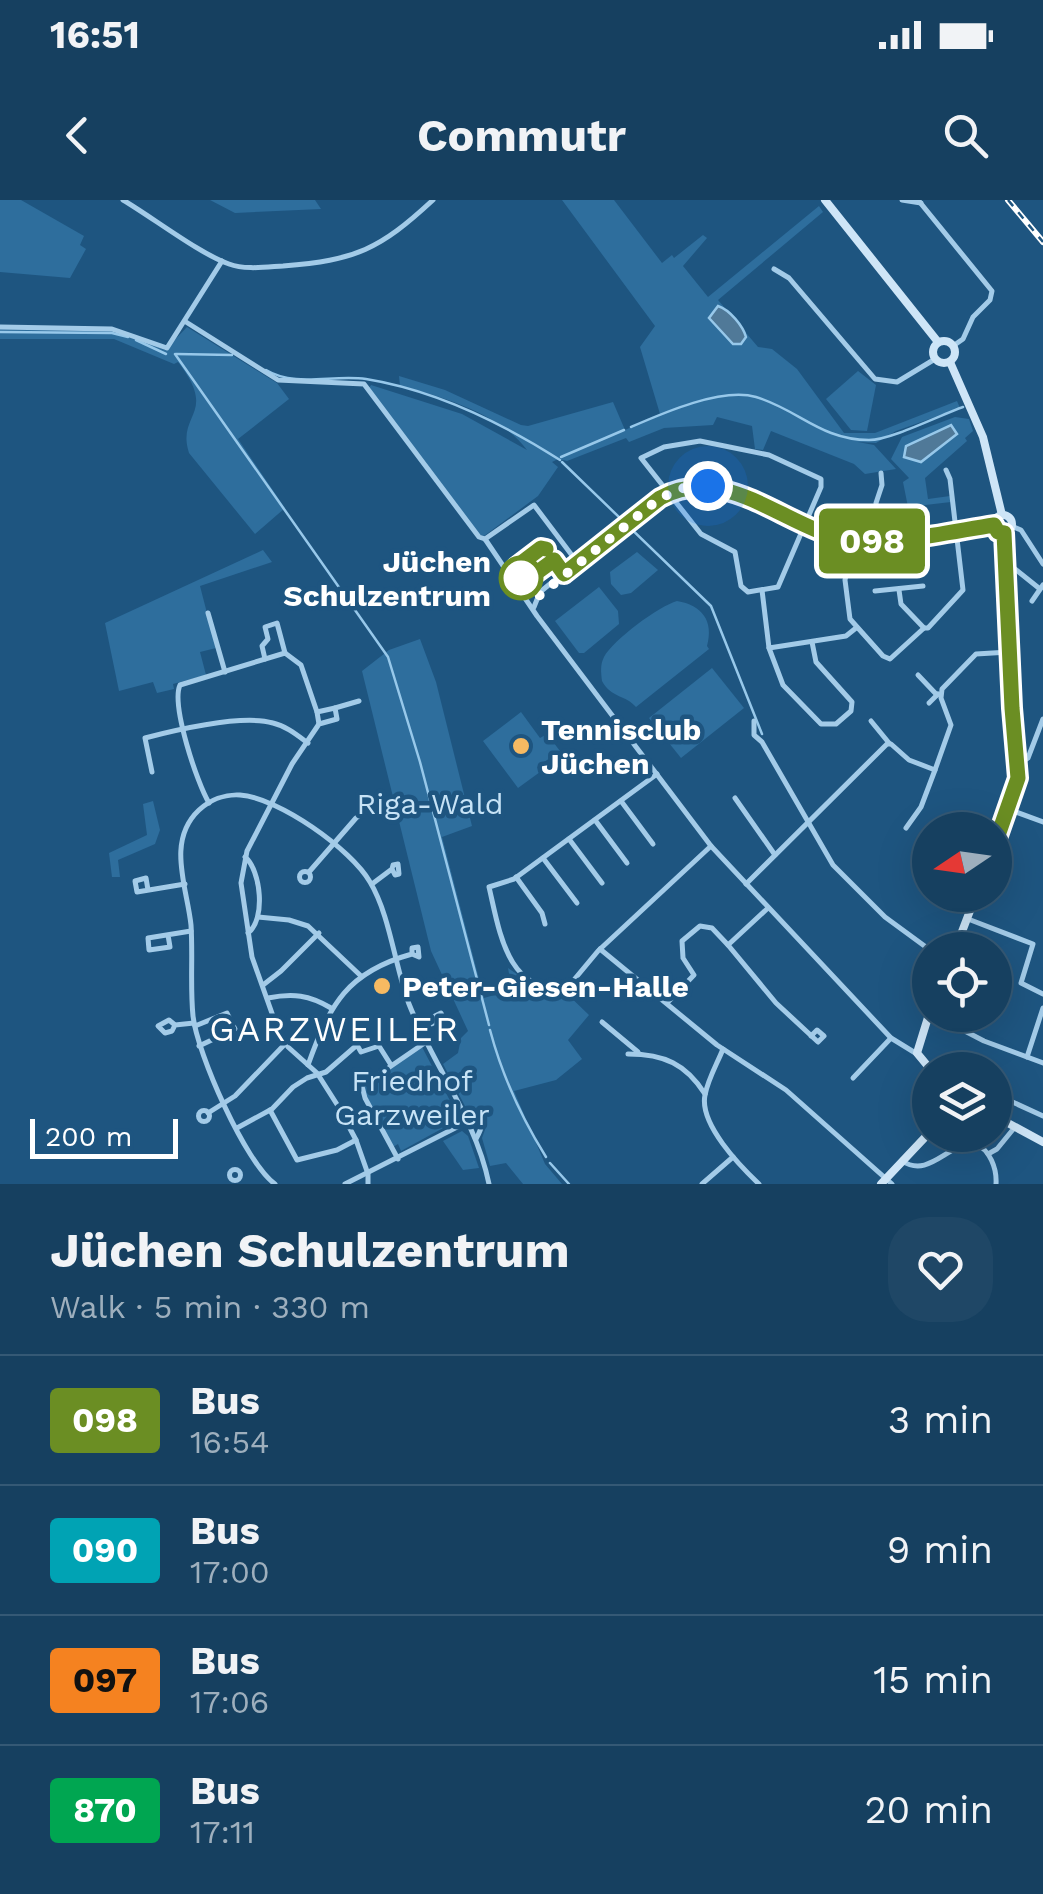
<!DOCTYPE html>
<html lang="en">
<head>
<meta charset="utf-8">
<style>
  :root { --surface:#164060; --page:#1f4766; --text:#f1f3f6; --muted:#9eafbd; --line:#355975 }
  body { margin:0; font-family:"Work Sans",sans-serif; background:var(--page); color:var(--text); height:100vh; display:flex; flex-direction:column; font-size:38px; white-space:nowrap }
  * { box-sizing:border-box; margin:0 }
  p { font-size:32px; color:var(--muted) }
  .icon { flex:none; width:55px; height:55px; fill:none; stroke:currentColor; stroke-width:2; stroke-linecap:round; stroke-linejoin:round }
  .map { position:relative; height:984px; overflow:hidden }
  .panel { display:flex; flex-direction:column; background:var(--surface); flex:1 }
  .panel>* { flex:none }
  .badge { padding:0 20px; border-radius:8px; font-size:35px; line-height:65px }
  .needle { width:65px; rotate:257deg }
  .fabs { position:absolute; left:912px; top:612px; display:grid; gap:20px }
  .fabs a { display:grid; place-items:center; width:100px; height:100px; border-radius:50%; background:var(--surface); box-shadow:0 10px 40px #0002,0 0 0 2px var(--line); font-size:50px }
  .scale { position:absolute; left:30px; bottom:25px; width:148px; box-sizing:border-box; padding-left:10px; border:5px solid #fff; border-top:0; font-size:28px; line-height:35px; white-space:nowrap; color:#fff; -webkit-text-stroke:8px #1e5580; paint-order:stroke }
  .you { position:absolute; width:50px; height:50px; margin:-25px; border:8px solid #fff; border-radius:50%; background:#1a73e8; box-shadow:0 0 0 15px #1a73e833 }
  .map>.badge { position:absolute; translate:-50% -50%; box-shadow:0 0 0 5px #fff }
  .round { display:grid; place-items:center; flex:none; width:105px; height:105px; border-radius:40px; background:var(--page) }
  .head { display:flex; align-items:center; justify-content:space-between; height:170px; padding:0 50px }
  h1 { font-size:48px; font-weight:700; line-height:75px }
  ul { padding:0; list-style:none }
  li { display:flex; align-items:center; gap:30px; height:130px; padding:0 50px; border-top:2px solid var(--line) }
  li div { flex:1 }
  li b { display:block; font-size:38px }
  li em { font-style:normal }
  li .badge { min-width:110px; font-weight:700; text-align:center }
  .status { display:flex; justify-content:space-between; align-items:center; height:70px; padding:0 50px; background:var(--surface); direction:ltr }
  .status svg { height:28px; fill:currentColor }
  header { display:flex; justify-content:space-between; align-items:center; height:130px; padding:0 50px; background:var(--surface); font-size:45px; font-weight:700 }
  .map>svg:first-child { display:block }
</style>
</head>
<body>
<div class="status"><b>16:51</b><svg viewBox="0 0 49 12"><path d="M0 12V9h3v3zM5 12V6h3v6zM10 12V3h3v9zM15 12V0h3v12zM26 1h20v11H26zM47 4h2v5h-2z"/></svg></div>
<header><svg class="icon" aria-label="back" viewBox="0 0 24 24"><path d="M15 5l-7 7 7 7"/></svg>Commutr<svg class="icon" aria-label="search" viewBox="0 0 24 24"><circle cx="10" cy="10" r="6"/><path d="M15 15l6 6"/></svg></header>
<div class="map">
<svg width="1043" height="984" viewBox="0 0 1043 984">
  <rect width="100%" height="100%" fill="#1e5580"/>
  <g fill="#2e6e9d">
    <path d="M 0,0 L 21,0 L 84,36 L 80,45 L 86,49 L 70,78 L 0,72 Z"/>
    <path d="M 210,0 L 315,0 L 321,9 L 235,13 Z"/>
    <path d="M 562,0 L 614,0 L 662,63 L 672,55 L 674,58 L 703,35 L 707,38 L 683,66 L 708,97 L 819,6 L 823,12 L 718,100 L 758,147 L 772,149 L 797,169 L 844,233 L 875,233 L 957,201 L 960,208 L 896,231 L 876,243 L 858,242 L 874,245 L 896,269 L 865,274 L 854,264 L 771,231 L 763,250 L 755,249 L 752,226 L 717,217 L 713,225 L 664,228 L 629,242 L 626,238 L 567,261 L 558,259 L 552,262 L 558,267 L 538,296 L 484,336 L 479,335 L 369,188 L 371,185 L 462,214 L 527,250 C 502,215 442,196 400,186 L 399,176 L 445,190 L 521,225 L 528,226 L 613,202 L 625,230 L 660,214 L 640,147 L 655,126 Z"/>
    <path d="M 187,127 L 277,183 L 289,199 L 238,239 L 285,308 L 255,334 L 189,253 C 176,213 219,215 178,162 L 174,164 L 114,139 L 0,139 L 0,129 L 116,131 L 165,150 Z"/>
    <path d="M 858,171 L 876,185 L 867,231 L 851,230 L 826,199 Z"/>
    <path d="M 955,217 L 969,219 L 973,231 L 965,238 L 967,241 L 925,278 L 928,299 L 950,296 L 951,302 L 908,307 L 903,282 L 909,278 L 891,259 L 902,237 Z"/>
    <path d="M 263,350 L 272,362 L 200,386 L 216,448 L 200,452 L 206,475 L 173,484 L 174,489 L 157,493 L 153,482 L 119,491 L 105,423 Z"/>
    <path d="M 637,352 L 658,370 L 631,393 L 621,395 L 611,384 L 610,372 Z"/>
    <path d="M 599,387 L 618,411 L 619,424 L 584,453 L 579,453 L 555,421 Z"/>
    <path d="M 677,401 C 702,405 714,421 707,446 L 709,449 L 636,507 C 626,495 611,498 602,481 C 601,472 600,465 604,457 C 613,440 659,406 677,401 Z"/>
    <path d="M 420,439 L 436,482 L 472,626 L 442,637 L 484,798 L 512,790 L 508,768 L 534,786 L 534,798 L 539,788 L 564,791 L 589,815 L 568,840 L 582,859 L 556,880 L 514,891 L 545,964 L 562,984 L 523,984 L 506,963 L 490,966 L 482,938 L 487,924 L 485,912 L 473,906 L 466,908 L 443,864 L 458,853 L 461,838 L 468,831 L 431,751 L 362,471 L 389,450 Z"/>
    <path d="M 712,468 L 744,508 L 681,558 L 649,518 Z"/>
    <path d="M 521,512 L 540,538 L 547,534 L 560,551 L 537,567 L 540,572 L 518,588 L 483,541 Z"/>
    <path d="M 153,601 L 160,630 L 155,644 L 118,660 L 120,677 L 112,677 L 109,653 L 147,635 L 143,604 Z"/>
    <path d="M 422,847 L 458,916 L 456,921 L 401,951 L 398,944 L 393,947 L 363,893 L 364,884 Z"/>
    <path d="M 462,931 L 468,936 L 479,968 L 463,970 L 443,941 Z"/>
  </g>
  <g fill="#507998" stroke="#97c8ea" stroke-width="2.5">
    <path d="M 718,106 C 730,110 743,126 746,137 L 741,144 L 733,144 L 709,118 Z"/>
    <path d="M 951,225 L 957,234 L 921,262 L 904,257 L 906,246 Z"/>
  </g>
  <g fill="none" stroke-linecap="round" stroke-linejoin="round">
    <g stroke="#97c8ea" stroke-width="2.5">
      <path d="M 0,132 L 112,133 L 128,137"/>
      <path d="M 136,140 L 166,154"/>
      <path d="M 175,154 L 388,457 L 420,562 L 489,825"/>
      <path d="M 176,154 L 232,155"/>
      <path d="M 266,170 C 296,188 333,174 366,179 C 434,190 502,223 560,260"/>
      <path d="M 631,227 C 663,213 722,187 756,197 C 799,210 821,240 869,240 C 891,240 940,215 963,207"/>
      <path d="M 561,257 L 624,230"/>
      <path d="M 562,262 L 711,406 L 762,534"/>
      <path d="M 490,830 C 502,875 521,917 546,957"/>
      <path d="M 550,963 L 569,984"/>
    </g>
    <g stroke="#a3cbe8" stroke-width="5">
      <path d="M 123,0 C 152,17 200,54 229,64 C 245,70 266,67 283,66 C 356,60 379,50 433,0"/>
      <path d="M 902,0 L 921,3"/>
      <path d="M 918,0 L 992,91 L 990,100 L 973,117 L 963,139 L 953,146"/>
      <path d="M 774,69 L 789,78 L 875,179 L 897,182 L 935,159"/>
      <path d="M 186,122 L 278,180 L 364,184 L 479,337 L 485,339 L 537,416 L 711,646 L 891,838 L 917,854"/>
      <path d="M 0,127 L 112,129 L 167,148 L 222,61"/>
      <path d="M 700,241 L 769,255 L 821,279 L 821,287 L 778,387 L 748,392 L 741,386 L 735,352 L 701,334 L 641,258 L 664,247 Z"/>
      <path d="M 1011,326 L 1021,330 L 1043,364"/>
      <path d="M 485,339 L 534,305 L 577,362"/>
      <path d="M 880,340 L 876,303 L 882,285 L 881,273"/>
      <path d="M 853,341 L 845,380 L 850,419 L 883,456 L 890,459 L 924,428 L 928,428 L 963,390 L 950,279 L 946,270"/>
      <path d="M 1015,369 L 1040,389"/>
      <path d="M 762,390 L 769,448 L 846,436 L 856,428"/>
      <path d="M 899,390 L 901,404 L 924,428"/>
      <path d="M 875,391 L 923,386"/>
      <path d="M 1032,401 L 1043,385"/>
      <path d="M 534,407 L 540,392 C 572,367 648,297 682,288 C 739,274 800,335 856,341 C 891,345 957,330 994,325"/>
      <path d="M 208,413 L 225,472"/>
      <path d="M 769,448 L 783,485 L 821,524 L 836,524 L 851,511 L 852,502 L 816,462 L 812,442"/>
      <path d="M 265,459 L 262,446 L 268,439 L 265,427 L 277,423 L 285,453"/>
      <path d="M 918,475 L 937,495"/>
      <path d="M 359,501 L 335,508 L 337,519 L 319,524 L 292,564 L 247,651 L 241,683 L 252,757 L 279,833 L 288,847 L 317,873 L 338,906 L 356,940 L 368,974 L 368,984"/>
      <path d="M 929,503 L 938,494"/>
      <path d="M 754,521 L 754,535 L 762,542 L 833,665 L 885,717 L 930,750"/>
      <path d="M 871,521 L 889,543"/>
      <path d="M 319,524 L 317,512 L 335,508"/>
      <path d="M 1018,565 L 1028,558 L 1043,519"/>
      <path d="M 152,572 L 145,538 C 176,530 242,514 273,523 C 286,526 297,535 308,543"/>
      <path d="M 657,574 L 514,679 L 489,687 C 499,729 507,797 568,787 L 598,751 L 711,646"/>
      <path d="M 735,598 L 775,655"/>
      <circle cx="371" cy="606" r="6"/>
      <path d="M 621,601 L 653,644"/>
      <path d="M 209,603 C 197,583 171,505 180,485 L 285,453 L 301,465 L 317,512"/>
      <path d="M 1008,609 L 1043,622"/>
      <path d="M 595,620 L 627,663"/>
      <path d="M 906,628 L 921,607 L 935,570"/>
      <path d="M 569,639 L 602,683"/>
      <path d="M 245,657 C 261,670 266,720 248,733"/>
      <path d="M 543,658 L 577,703"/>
      <circle cx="305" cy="677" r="5.5"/>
      <path d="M 309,672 L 356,618 L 367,610"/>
      <path d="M 516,677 L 542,713 L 545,724"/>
      <path d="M 372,684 L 392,669 L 395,675 L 399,674 L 398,664 L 393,665 L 392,669"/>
      <path d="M 746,684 L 887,544 L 891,544 L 909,560 L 935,570 L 951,525 L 941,498 L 942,489 L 976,454 L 1009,452"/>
      <path d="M 148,690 L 146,678 L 135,681 L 137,692 L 185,684"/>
      <path d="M 258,717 L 289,720 L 308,726 L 361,776"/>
      <path d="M 968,719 L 1033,744 L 1021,783 L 1043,794"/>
      <path d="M 168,735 L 170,747 L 149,750 L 148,738 L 191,731"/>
      <path d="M 728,745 L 776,803 L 818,842 L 824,836 L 817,830 L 811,836"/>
      <path d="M 600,749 L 717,845 L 786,890 L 892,984"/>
      <path d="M 263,785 L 281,771 L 319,733"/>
      <path d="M 268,798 C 293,793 309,795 331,808"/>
      <path d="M 667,803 L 694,775 L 683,758 L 682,741 L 700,726 L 712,728 L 728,745 L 768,708"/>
      <path d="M 934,815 L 984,841 L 1043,863"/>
      <path d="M 602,822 L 638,852"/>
      <path d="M 175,825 L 172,831 L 165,833 L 158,826 L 169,820 L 175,825 L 194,823"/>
      <path d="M 195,826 L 227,813 L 235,829 L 199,846"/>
      <path d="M 420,829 L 438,821 L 440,827 L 446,824 L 441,813 L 435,816 L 438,821"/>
      <path d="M 723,849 C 717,864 708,879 705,895 C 699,924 740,966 759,984"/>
      <path d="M 628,854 C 664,854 686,864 705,894"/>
      <path d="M 1027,857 L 1043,808"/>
      <path d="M 308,865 C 330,804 347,772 412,754 L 419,757 L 418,747 L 412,748 L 412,754"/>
      <path d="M 853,878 L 891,838"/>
      <path d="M 995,894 L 1043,916"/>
      <path d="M 270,910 L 297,960 L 337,950 L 356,940"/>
      <circle cx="204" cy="916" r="5.5"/>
      <path d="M 208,913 L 235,896 L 285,844"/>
      <path d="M 464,914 L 475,910 C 486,919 482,928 476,939"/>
      <path d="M 348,923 L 371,911"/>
      <path d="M 237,928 L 272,909 L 293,887 L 307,878 L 326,872 L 357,845 L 361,852 L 379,846 L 391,865"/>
      <path d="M 988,954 L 997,949 L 1015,927"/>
      <path d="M 398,959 L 365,898 L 362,886 L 426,842"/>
      <path d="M 902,961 C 930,979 948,942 975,944 C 990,949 997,969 996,984"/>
      <circle cx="235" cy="975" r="5.5"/>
      <path d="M 275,984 C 246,964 197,853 193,816 C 190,786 193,756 191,725 C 187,687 166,641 199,610 C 210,600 225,594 240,595 C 279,598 351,649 370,682 C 390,715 395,767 409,804 C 433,865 476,919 489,984"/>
      <path d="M 345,984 L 467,922"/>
      <path d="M 702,984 L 733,957"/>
    </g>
    <g stroke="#cee5f7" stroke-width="8">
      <path d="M 825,0 L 938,142"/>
      <circle cx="944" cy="152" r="11"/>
      <path d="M 950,162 L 983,237 L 1002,315"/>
      <circle cx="1003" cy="324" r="9"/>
      <path d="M 995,644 L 1019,575 L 1012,508 L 1004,333"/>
      <path d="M 955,750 L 976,695"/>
      <path d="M 930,811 L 917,853 L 931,870"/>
      <path d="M 995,916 L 1043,942"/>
      <path d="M 881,984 L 930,932"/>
    </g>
    <g stroke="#fff" stroke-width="6">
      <path id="rail" d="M 1008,0 L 1043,42"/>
    </g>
    <use href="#rail" stroke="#1e5580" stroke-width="2.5" stroke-dasharray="8" stroke-linecap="butt"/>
  </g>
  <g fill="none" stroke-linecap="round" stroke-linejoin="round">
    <g stroke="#fff" stroke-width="22">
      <path id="line" d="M 546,349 L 541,348 L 516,367 L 522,379 L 528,379 L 554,360 L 564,374 L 660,298 C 728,260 790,334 856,341 C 893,345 955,331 994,325 L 998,332 L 1004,333 L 1012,508 L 1018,578 L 995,644"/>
    </g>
    <use href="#line" stroke="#6b8e23" stroke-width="15"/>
    <path stroke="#fff" stroke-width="10" stroke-dasharray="0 18" d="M 521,378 L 520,391 L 535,399 L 660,298 L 684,288 L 708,286"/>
  </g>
  <circle fill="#fff" stroke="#6b8e23" stroke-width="5" cx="521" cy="378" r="20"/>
  <g fill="#f7ba62" stroke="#1e5580" stroke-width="4">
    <circle cx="521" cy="546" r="10"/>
    <circle cx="382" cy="786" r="10"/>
  </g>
  <g text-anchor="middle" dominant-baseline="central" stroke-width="9" stroke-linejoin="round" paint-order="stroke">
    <g font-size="30" font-weight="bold" fill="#fff" stroke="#1e5580" text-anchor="end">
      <text x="491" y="361">Jüchen<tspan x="491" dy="34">Schulzentrum</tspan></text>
    </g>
    <g font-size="30" font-weight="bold" fill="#fff" stroke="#1e5580" text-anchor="start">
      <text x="541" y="529">Tennisclub<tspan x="541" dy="34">Jüchen</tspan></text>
      <text x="402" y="786">Peter-Giesen-Halle</text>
    </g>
    <g font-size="30" fill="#c7e3f6" stroke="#1e5580">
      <text x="430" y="603">Riga-Wald</text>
      <text x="412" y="880">Friedhof<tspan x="412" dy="34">Garzweiler</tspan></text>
    </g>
    <g font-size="35" letter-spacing="2.5" fill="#fff" stroke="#1e5580">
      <text x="335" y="829">GARZWEILER</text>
    </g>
  </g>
</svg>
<div class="fabs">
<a><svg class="needle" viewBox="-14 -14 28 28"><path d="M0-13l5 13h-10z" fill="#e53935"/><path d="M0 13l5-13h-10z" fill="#9eafbd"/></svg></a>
<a><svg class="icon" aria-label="locate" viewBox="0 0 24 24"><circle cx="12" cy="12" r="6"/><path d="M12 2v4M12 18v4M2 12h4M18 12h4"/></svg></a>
<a><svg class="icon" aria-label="layers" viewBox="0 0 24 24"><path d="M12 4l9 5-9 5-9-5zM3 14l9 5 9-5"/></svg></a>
</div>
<div class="scale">200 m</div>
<div class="you" style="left:708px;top:286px"></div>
<b class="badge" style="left:872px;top:341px;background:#6b8e23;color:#fff">098</b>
</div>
<section class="panel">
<div class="head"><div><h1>Jüchen Schulzentrum</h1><p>Walk · 5 min · 330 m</p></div><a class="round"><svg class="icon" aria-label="heart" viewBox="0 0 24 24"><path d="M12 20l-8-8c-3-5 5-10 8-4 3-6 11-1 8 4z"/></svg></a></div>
<ul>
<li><span class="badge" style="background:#6b8e23;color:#fff">098</span><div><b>Bus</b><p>16:54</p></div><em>3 min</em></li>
<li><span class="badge" style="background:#00a3b4;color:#fff">090</span><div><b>Bus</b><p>17:00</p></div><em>9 min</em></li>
<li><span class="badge" style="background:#f58220;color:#111">097</span><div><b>Bus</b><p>17:06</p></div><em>15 min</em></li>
<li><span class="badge" style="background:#00a651;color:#fff">870</span><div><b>Bus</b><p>17:11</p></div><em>20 min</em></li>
</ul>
</section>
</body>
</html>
